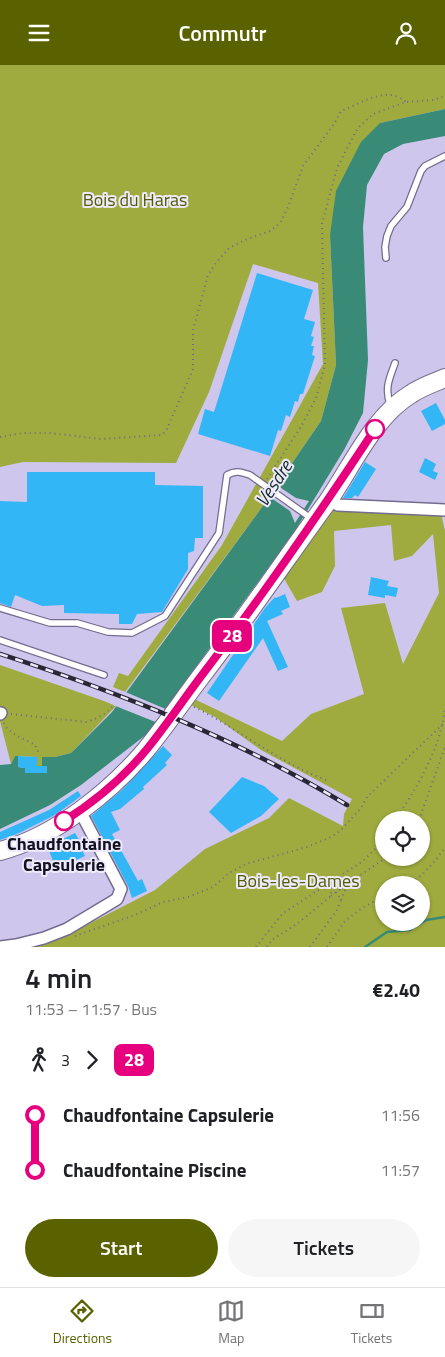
<!DOCTYPE html>
<html lang="en">
<head>
<meta charset="utf-8">
<style>
  :root { --surface:#fff; --page:#f6f6f6; --text:#202124; --muted:#757577; --line:#e0e0e0; --accent:#5a6200 }
  body { margin:0; font-family:"Titillium Web",sans-serif; background:var(--page); color:var(--text); height:100vh; display:flex; flex-direction:column; font-size:19px; white-space:nowrap }
  * { box-sizing:border-box; margin:0 }
  p { font-size:16px; color:var(--muted) }
  .icon { flex:none; width:28px; height:28px; fill:none; stroke:currentColor; stroke-width:2; stroke-linecap:round; stroke-linejoin:round }
  .map { position:relative; height:882px; overflow:hidden }
  .side { display:flex; flex-direction:column; background:var(--surface); flex:1 }
  .side>* { flex:none }
  .badge { padding:0 10px; border-radius:8px; font-size:18px; line-height:32px }
  .fabs { position:absolute; left:375px; top:746px; display:grid; gap:10px }
  .fabs a { display:grid; place-items:center; width:55px; height:55px; border-radius:50%; background:var(--surface); box-shadow:0 1px 4px #0004; font-size:25px }
  .map>.badge { position:absolute; translate:-50% -50%; box-shadow:0 0 0 2px #fff }
  .legs { display:flex; align-items:center; gap:8px; height:55px; padding:0 25px; font-size:16px }
  .legs p { margin-inline-start:auto }
  .headline { display:flex; align-items:center; justify-content:space-between; height:85px; padding:0 25px }
  h1 { font-size:28px; font-weight:600; line-height:38px }
  .button { display:flex; gap:10px; margin-top:auto; padding:10px 25px }
  .button a { flex:1; height:58px; border-radius:30px; background:var(--accent); color:#fff; font-size:20px; font-weight:600; line-height:58px; text-align:center }
  .button a+a { background:var(--page); color:var(--text) }
  ul { padding:0 25px; list-style:none }
  li { display:flex; align-items:center; gap:18px; height:55px; font-size:19px }
  li i { display:grid; place-items:center; width:8px; height:100%; margin:0 6px; background:currentColor }
  li i::after { content:''; width:12px; height:12px; margin:-6px; border:4px solid; border-radius:50%; background:var(--surface) }
  li p { margin-inline-start:auto }
  li:first-child i { background:linear-gradient(#0000 50%,currentColor 0) }
  li:last-child i { background:linear-gradient(currentColor 50%,#0000 0) }
  header { display:flex; justify-content:space-between; align-items:center; height:65px; padding:0 25px; background:var(--accent); color:#fff; font-size:22px; font-weight:600 }
  .dock { display:flex; justify-content:space-around; align-items:center; height:70px; border-top:1px solid var(--line); background:var(--surface); font-size:14px; color:var(--muted) }
  .dock a { display:grid; justify-items:center; gap:2px }
  .dock .on { color:var(--accent) }
  .map>svg:first-child { display:block }
</style>
</head>
<body>
<header><svg class="icon" aria-label="menu" viewBox="0 0 24 24"><path d="M4 6h16M4 12h16M4 18h16"/></svg>Commutr<svg class="icon" aria-label="person" viewBox="0 0 24 24"><circle cx="12" cy="8" r="4"/><path d="M4 21q1-7 8-7t8 7"/></svg></header>
<div class="map">
<svg width="445" height="882" viewBox="0 0 445 882">
  <rect width="100%" height="100%" fill="#cec6ec"/>
  <g fill="#9fab3e" fill-rule="evenodd">
    <path d="M 0,0 L 445,0 L 445,44 L 380,58 L 330,170 L 336,300 L 321,356 L 260,445 L 125,627 L 113,622 L 119,608 L 128,611 L 222,480 L 323,299 L 318,218 L 253,199 L 209,327 L 176,398 L 23,397 L 0,402 Z"/>
    <path d="M 333,438 L 440,444 L 445,466 L 445,882 L 30,882 L 69,869 L 155,825 L 205,784 L 269,753 L 289,733 L 343,761 L 344,749 L 352,734 L 261,685 L 215,652 L 189,639 L 192,633 L 282,676 L 311,649 L 364,629 L 341,543 L 385,538 L 403,599 L 439,528 L 433,469 L 412,491 L 394,496 L 391,460 L 334,466 L 335,501 L 322,527 L 297,536 L 282,510 ZM 384,755 L 421,755 L 421,792 L 384,792 ZM 384,820 L 421,820 L 421,858 L 384,858 Z"/>
    <path d="M 0,600 L 104,636 L 116,641 L 71,688 L 55,692 L 42,692 L 42,701 L 37,701 L 37,692 L 15,691 L 11,699 L 0,656 Z"/>
  </g>
  <path fill="#398b78" d="M 445,44 L 445,71 L 403,79 L 384,89 L 367,120 L 363,162 L 368,295 L 363,348 L 344,385 L 293,469 L 147,669 L 81,720 L 50,740 L 0,764 L 0,700 L 11,699 L 15,691 L 18,691 L 18,702 L 25,703 L 26,708 L 47,708 L 47,701 L 42,701 L 42,692 L 55,692 L 71,688 L 112,647 L 260,445 L 321,356 L 336,300 L 330,170 L 336,126 L 361,77 L 380,58 Z"/>
  <g fill="#cec6ec">
    <path d="M 275,419 L 296,433 L 309,436 L 295,458 L 290,446 L 267,430 Z"/>
    <path d="M 123,626 L 168,645 L 158,658 L 113,640 Z"/>
  </g>
  <g fill="none" stroke-linecap="round" stroke-linejoin="round">
    <path stroke="#398b78" stroke-width="2.5" d="M 365,882 L 387,867 L 410,865 L 426,855 L 445,852"/>
  </g>
  <g fill="#33b6f5">
    <path d="M 257,208 L 313,225 L 304,254 L 315,257 L 311,271 L 314,272 L 311,281 L 314,281 L 312,290 L 315,291 L 303,329 L 300,329 L 298,337 L 295,336 L 290,352 L 286,350 L 281,366 L 278,365 L 270,391 L 198,369 L 205,344 L 214,347 Z"/>
    <path d="M 436,338 L 445,355 L 445,359 L 432,366 L 421,346 Z"/>
    <path d="M 425,393 L 436,399 L 433,406 L 438,408 L 435,415 L 419,407 Z"/>
    <path d="M 365,397 L 376,404 L 358,432 L 355,430 L 352,433 L 343,433 Z"/>
    <path d="M 27,407 L 155,407 L 155,420 L 203,421 L 203,473 L 195,473 L 194,486 L 188,488 L 188,504 L 162,547 L 137,549 L 132,559 L 119,559 L 119,549 L 64,548 L 64,540 L 42,541 L 15,530 L 11,542 L 0,538 L 0,436 L 27,437 Z"/>
    <path d="M 371,512 L 389,516 L 387,521 L 398,523 L 396,532 L 385,530 L 385,533 L 368,530 Z"/>
    <path d="M 285,529 L 290,542 L 281,546 L 283,549 L 267,556 L 288,602 L 278,606 L 263,573 L 219,636 L 207,628 L 265,543 L 275,532 L 276,533 Z"/>
    <path d="M 163,681 L 172,690 L 165,698 L 167,700 L 143,722 L 144,724 L 120,744 L 111,747 L 120,765 L 112,769 L 138,816 L 142,814 L 147,826 L 132,833 L 128,821 L 91,751 L 122,725 Z"/>
    <path d="M 18,691 L 38,692 L 37,701 L 47,701 L 47,708 L 25,708 L 25,703 L 18,702 Z"/>
    <path d="M 242,712 L 264,721 L 279,734 L 261,751 L 231,768 L 209,747 Z"/>
    <path d="M 78,726 L 81,731 L 55,750 L 17,769 L 0,775 L 0,767 L 49,745 Z"/>
    <path d="M 75,768 L 82,780 L 80,781 L 85,791 L 56,804 L 48,783 L 60,778 L 59,776 Z"/>
  </g>
  <g fill="none" stroke-linecap="round" stroke-linejoin="round">
    <g stroke="#746c8e" stroke-width="8">
      <g id="service">
        <path d="M 386,193 L 385,182 L 387,171 L 391,161 L 407,142 L 421,106 L 425,101 L 445,91"/>
        <path d="M 391,342 C 384,323 389,315 395,298"/>
        <path d="M 0,543 L 50,558 L 77,558 L 108,567 L 132,568 L 165,551 L 219,468 L 227,410 C 236,405 241,407 250,410 L 312,454"/>
        <path d="M 0,575 L 104,610"/>
      </g>
    </g>
    <g stroke="#746c8e" stroke-width="14">
      <g id="minor">
        <path d="M 328,435 L 338,440 L 445,445"/>
        <path d="M 0,649 L 1,648"/>
        <path d="M 0,882 L 16,880 L 44,873 L 67,864 L 117,834 L 121,824 L 80,746"/>
      </g>
    </g>
    <g stroke="#746c8e" stroke-width="20">
      <path id="primary" d="M 0,786 C 54,772 109,728 145,686 C 164,663 181,638 199,614 C 244,556 285,495 328,436 C 352,401 374,351 411,329 C 421,322 433,318 445,313"/>
    </g>
    <g stroke="#706b84" stroke-width="2" stroke-dasharray="1 4" stroke-linecap="butt">
      <path d="M 0,372 L 23,368 L 50,368 L 101,374 L 162,370 L 166,366 L 193,304 L 193,265 L 208,210 L 216,198 L 229,183 L 245,175 L 270,166 L 280,158 L 288,142 L 303,101 L 334,59 L 341,46 C 362,38 387,20 406,37"/>
      <path d="M 267,414 L 302,360 L 316,333 L 325,300 L 322,159 L 337,103 L 357,64 L 373,49 L 406,37 L 433,35 L 445,31"/>
      <path d="M 194,642 C 239,664 278,697 326,715"/>
      <path d="M 11,649 L 86,657 C 97,654 106,649 113,641"/>
      <path d="M 4,658 C 8,669 25,674 35,680 L 39,689"/>
      <path d="M 395,755 C 417,723 440,684 445,644"/>
      <path d="M 419,755 L 445,682"/>
      <path d="M 407,820 C 424,811 434,797 445,783"/>
      <path d="M 340,824 L 387,792"/>
      <path d="M 341,835 L 347,821"/>
      <path d="M 75,871 L 135,850 L 163,837 L 188,832 L 213,822 L 229,808 L 246,799 L 307,782 L 331,772 L 341,765 L 361,743 L 367,732 L 445,657"/>
      <path d="M 256,882 L 282,849 L 363,796 L 376,783 L 384,771"/>
      <path d="M 267,882 L 272,875 L 298,858 L 331,831 L 331,818"/>
      <path d="M 310,882 L 337,845 L 341,835 L 332,820"/>
      <path d="M 327,882 L 345,856 L 362,843 L 384,831"/>
    </g>
    <use href="#service" stroke="#fff" stroke-width="5.5"/>
    <use href="#minor" stroke="#fff" stroke-width="11"/>
    <use href="#primary" stroke="#fff" stroke-width="18"/>
    <g stroke="#2a2636" stroke-width="4.5">
      <path id="rail" d="M 0,589 C 120,628 238,674 347,740"/>
    </g>
    <use href="#rail" stroke="#eeeafd" stroke-width="2.5" stroke-dasharray="8" stroke-linecap="butt"/>
    <path stroke="#706b84" stroke-width="2" stroke-dasharray="1 4" stroke-linecap="butt" d="M 331,831 L 340,824"/>
  </g>
  <g fill="none" stroke-linecap="round" stroke-linejoin="round">
    <g stroke="#fff" stroke-width="11">
      <path id="line-1" d="M 64,756 C 94,737 124,712 147,684 C 165,662 181,638 199,614 C 261,533 319,449 375,364"/>
    </g>
    <use href="#line-1" stroke="#e6007e" stroke-width="8"/>
  </g>
  <g fill="#fff" stroke="#e6007e" stroke-width="2.5">
    <circle cx="375" cy="364" r="9"/>
    <circle cx="64" cy="756" r="9"/>
  </g>
  <g text-anchor="middle" dominant-baseline="central" stroke-width="4" stroke-linejoin="round" paint-order="stroke">
    <g font-size="18" fill="#545b00" stroke="#eeeafd">
      <text x="135" y="134">Bois du Haras</text>
      <text x="298" y="815">Bois-les-Dames</text>
    </g>
    <g font-size="18" font-weight="bold" fill="#15121f" stroke="#eeeafd">
      <text x="64" y="778">Chaudfontaine<tspan x="64" dy="21">Capsulerie</tspan></text>
    </g>
    <g font-size="19" font-style="italic" fill="#152f28" stroke="#eeeafd">
      <text transform="translate(273 418) rotate(-57)">Vesdre</text>
    </g>
  </g>
</svg>
<div class="fabs">
<a><svg class="icon" aria-label="locate" viewBox="0 0 24 24"><circle cx="12" cy="12" r="6"/><path d="M12 2v4M12 18v4M2 12h4M18 12h4"/></svg></a>
<a><svg class="icon" aria-label="layers" viewBox="0 0 24 24"><path d="M12 4l9 5-9 5-9-5zM3 14l9 5 9-5"/></svg></a>
</div>
<b class="badge" style="left:232px;top:571px;background:#e6007e;color:#fff">28</b>
</div>
<section class="side">
<div class="headline"><div><h1>4 min</h1><p>11:53 – 11:57 · Bus</p></div><b>€2.40</b></div>
<div class="legs"><svg class="icon" aria-label="walk" viewBox="0 0 24 24"><circle cx="13" cy="4" r="2"/><path d="M13 8l-2 6 4 7M11 14l-3 7M7 12l3-4h3l4 4"/></svg>3<svg class="icon" aria-label="forward" viewBox="0 0 24 24"><path d="M9 5l7 7-7 7"/></svg><b class="badge" style="background:#e6007e;color:#fff">28</b></div>
<ul>
<li><i style="color:#e6007e"></i><b>Chaudfontaine Capsulerie</b><p>11:56</p></li>
<li><i style="color:#e6007e"></i><b>Chaudfontaine Piscine</b><p>11:57</p></li>
</ul>
<div class="button"><a>Start</a><a>Tickets</a></div>
</section>
<nav class="dock">
<a class="on"><svg class="icon" aria-label="directions" viewBox="0 0 24 24"><path d="M12 3l9 9-9 9-9-9zM9 14v-3h6M13 9l2 2-2 2"/></svg>Directions</a>
<a><svg class="icon" aria-label="map" viewBox="0 0 24 24"><path d="M3 6l6-2 6 2 6-2v14l-6 2-6-2-6 2zM9 4v14M15 6v14"/></svg>Map</a>
<a><svg class="icon" aria-label="tickets" viewBox="0 0 24 24"><path d="M3 7h18v10H3zM15 7v10"/></svg>Tickets</a>
</nav>
</body>
</html>
